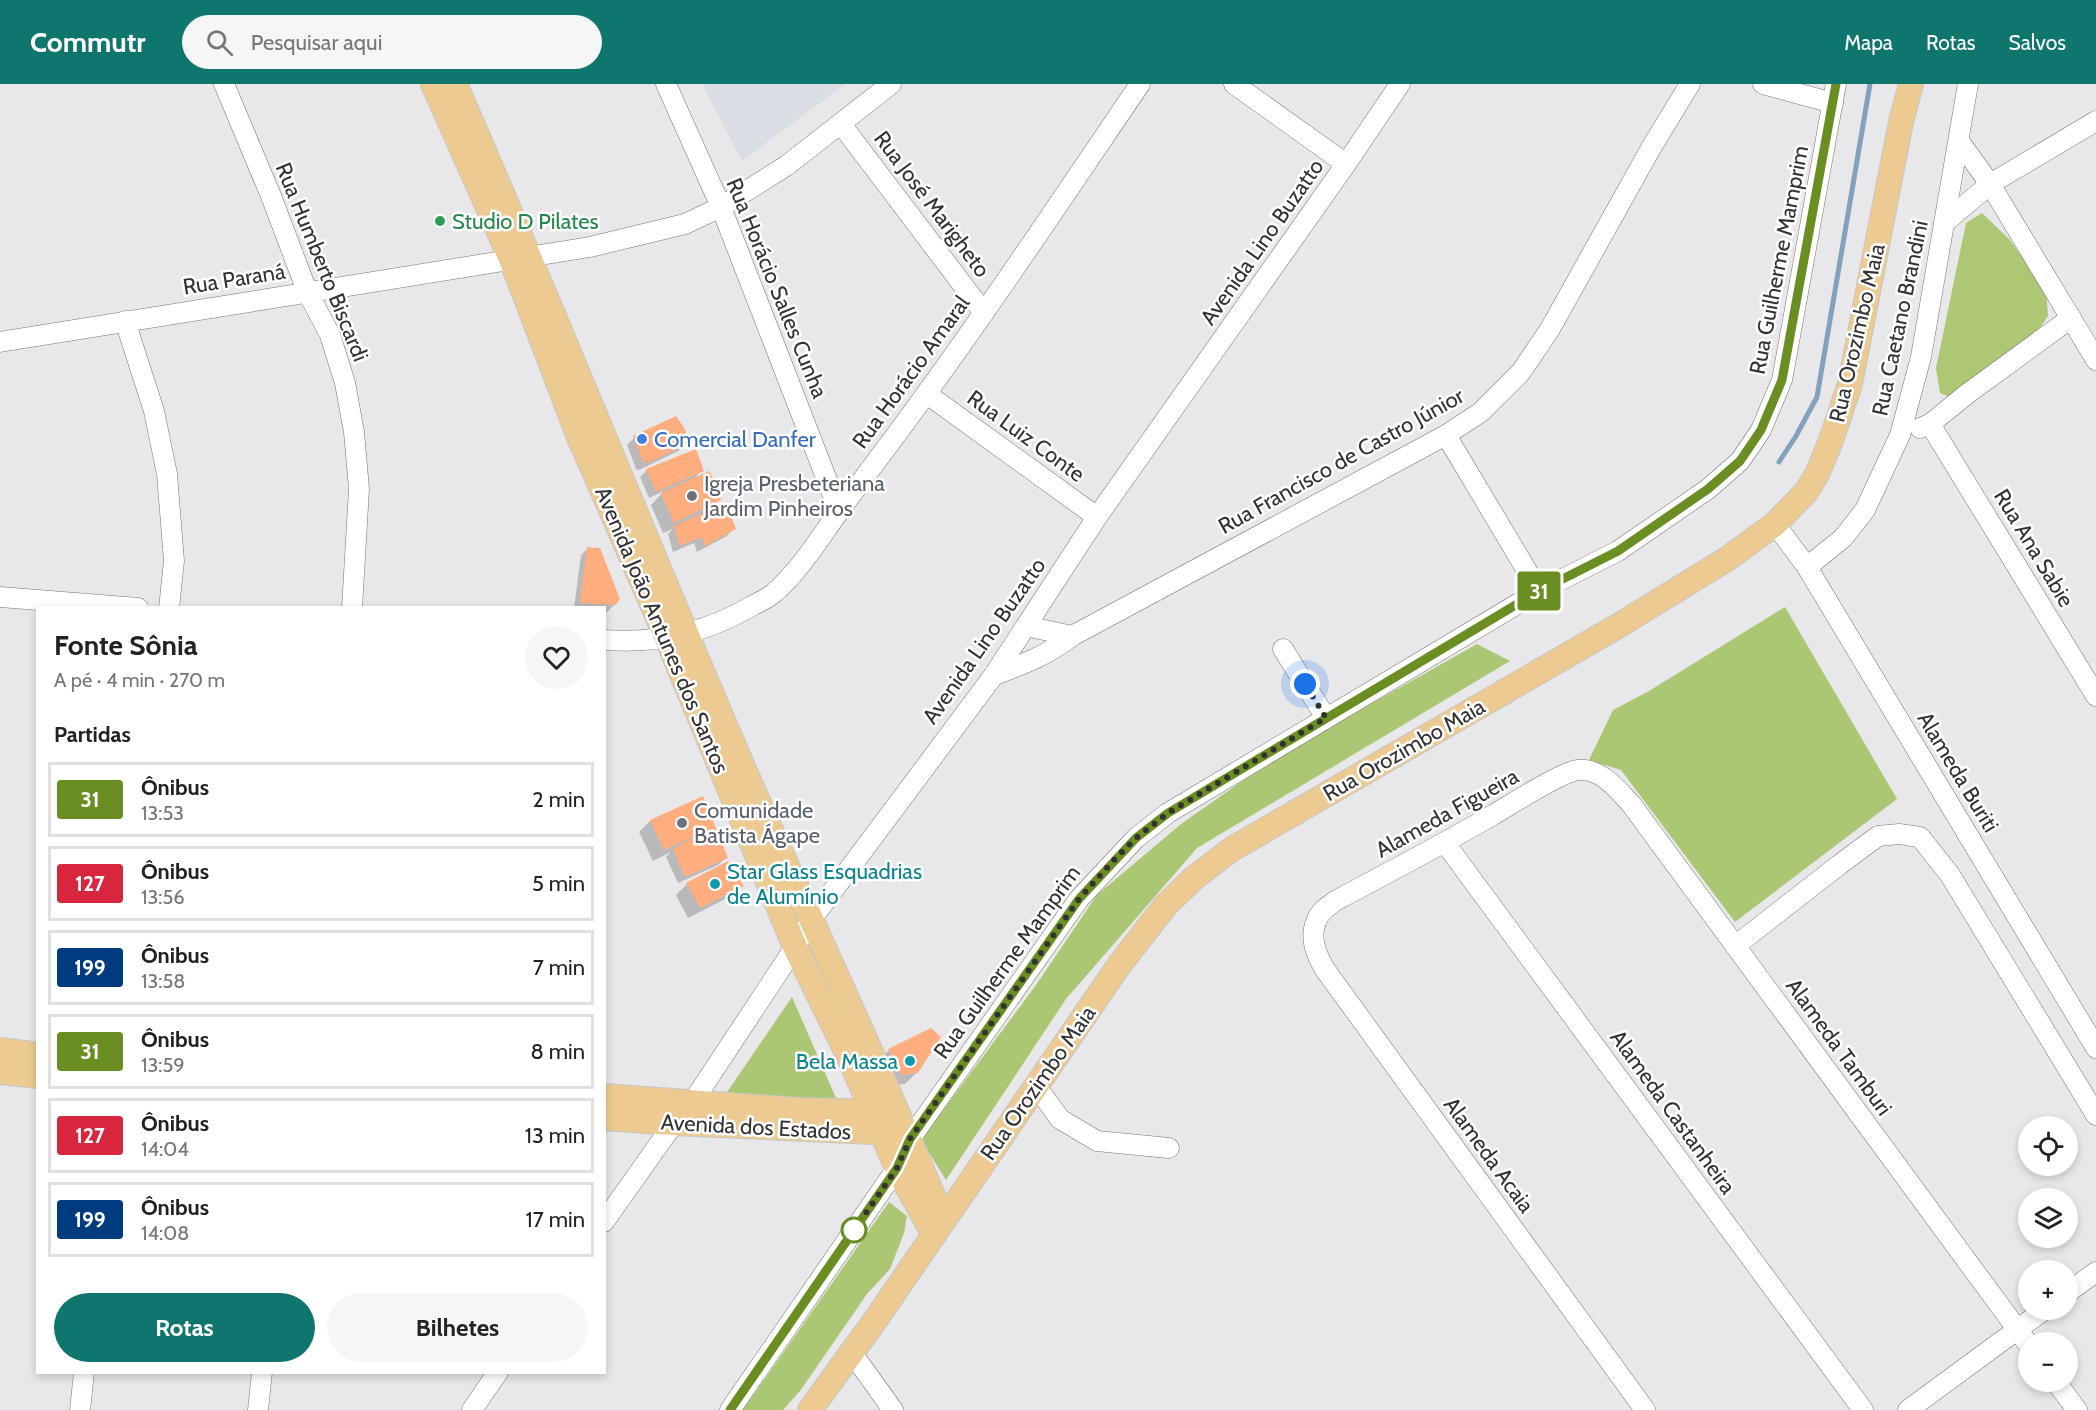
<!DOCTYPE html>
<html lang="pt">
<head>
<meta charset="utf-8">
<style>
  :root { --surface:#fff; --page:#f6f6f6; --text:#222; --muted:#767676; --line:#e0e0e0; --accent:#0f766e }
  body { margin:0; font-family:Cabin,sans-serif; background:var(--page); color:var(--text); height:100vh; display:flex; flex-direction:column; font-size:22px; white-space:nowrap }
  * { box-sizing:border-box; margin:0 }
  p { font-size:20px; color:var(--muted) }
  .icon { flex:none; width:33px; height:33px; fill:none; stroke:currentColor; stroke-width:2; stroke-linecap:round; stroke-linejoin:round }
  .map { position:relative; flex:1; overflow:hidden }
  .drawer { position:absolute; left:36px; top:522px; width:570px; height:768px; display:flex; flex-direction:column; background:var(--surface); border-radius:0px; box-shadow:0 3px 9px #0003 }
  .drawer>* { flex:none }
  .badge { padding:0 12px; border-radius:4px; font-size:21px; line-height:39px }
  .controls { position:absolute; left:2018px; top:1032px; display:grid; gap:12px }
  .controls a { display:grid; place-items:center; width:60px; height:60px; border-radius:50%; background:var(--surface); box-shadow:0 3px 9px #0003; font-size:30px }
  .you { position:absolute; width:30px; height:30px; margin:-15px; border:4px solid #fff; border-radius:50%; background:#1a73e8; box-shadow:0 0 0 9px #1a73e833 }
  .map>.badge { position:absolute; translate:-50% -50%; box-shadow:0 0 0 3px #fff }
  h2 { padding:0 18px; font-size:22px; line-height:54px }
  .round { display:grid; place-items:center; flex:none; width:63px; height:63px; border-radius:32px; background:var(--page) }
  .headline { display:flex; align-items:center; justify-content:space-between; height:102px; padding:0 18px }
  h1 { font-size:28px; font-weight:700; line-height:45px }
  .action { display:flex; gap:12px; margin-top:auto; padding:12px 18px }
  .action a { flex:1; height:69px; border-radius:36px; background:var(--accent); color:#fff; font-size:24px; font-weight:700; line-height:69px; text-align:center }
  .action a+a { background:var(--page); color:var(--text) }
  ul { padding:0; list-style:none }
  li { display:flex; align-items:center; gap:18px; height:75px; margin:0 12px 9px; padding:0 6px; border:3px solid var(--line); border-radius:0px }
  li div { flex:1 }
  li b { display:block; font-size:22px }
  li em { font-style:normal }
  li .badge { min-width:66px; font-weight:700; text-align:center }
  header { display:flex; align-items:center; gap:36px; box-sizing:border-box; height:84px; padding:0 30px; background:var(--accent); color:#fff }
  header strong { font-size:28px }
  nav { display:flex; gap:33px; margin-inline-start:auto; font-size:21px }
  .search { width:420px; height:54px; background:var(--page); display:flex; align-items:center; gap:15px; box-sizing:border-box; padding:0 21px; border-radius:33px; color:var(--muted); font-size:22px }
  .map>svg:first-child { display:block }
</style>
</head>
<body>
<header>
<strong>Commutr</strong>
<div class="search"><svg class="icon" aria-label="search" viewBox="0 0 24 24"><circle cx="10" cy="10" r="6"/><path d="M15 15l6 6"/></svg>Pesquisar aqui</div>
<nav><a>Mapa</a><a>Rotas</a><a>Salvos</a></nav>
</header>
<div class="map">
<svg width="2096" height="1326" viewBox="0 0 2096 1326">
  <rect width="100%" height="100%" fill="#e8e8ea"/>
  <path fill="#dbdde5" d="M 702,0 L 845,0 L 742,77 Z"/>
  <path fill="#adc774" d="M 1982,129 L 2009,155 L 2046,206 L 2048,232 L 2031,257 L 1952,314 L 1940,309 L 1936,284 L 1966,139 Z"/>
  <g fill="#acc773">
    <path d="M 1785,523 L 1897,715 L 1735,838 L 1621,686 L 1589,676 L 1613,626 L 1649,607 Z"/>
    <path d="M 1477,560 L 1510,577 L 1197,764 L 1066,915 L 946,1096 L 921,1056 L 1036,901 L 1097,811 L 1181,740 L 1275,674 Z"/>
    <path d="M 792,913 L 836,1014 L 723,1014 Z"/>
    <path d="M 889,1118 L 907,1132 L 904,1149 L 890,1185 L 867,1210 L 800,1307 L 783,1326 L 743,1326 Z"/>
  </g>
  <g fill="#0003">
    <path d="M 634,354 L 686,360 L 678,367 L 639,386 L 636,385 L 627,361 Z"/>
    <path d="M 647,386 L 702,386 L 694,395 L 720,415 L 706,429 L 734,444 L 727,452 L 697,468 L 694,459 L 673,468 L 668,450 L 673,445 L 663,449 L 651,421 L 664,407 L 649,414 L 640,393 Z"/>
    <path d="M 588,464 L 615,520 L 607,528 L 604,527 L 604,524 L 574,524 L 581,471 Z"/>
    <path d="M 702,714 L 726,774 L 718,781 L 678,799 L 666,773 L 671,768 L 653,777 L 639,748 L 650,737 Z"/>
    <path d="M 687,800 L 742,801 L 731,812 L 688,834 L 676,811 Z"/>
    <path d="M 889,966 L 917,988 L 905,1000 L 890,1001 L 878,977 Z"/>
  </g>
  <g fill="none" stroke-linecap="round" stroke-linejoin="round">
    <path stroke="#84a1bc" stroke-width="5" d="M 1779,378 L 1796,352 L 1817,313 L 1870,0"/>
  </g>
  <g fill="#fead7e">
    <path d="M 676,332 L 685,345 L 688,360 L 648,379 L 643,378 L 633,352 Z"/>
    <path d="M 696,365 L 704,387 L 656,408 L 646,385 Z"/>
    <path d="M 709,387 L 717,400 L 721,416 L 674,439 L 661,409 Z"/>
    <path d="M 723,420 L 731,432 L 736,445 L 705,462 L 702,453 L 680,462 L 674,442 Z"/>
    <path d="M 587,463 L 600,464 L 620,515 L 616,521 L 580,519 Z"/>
    <path d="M 703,712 L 728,774 L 685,793 L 673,765 L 701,749 L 664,766 L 650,736 Z"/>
    <path d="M 728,777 L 744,802 L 700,824 L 686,799 Z"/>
    <path d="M 931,944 L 941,953 L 918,989 L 901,991 L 888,965 Z"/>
  </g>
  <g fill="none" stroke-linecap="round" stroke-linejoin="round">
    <g stroke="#757576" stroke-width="21">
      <g id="minor">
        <path d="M 224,0 L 271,112 L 307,207 L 330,251 L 345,299 L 354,348 L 359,405 L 352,524"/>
        <path d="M 666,0 L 721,123 L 839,427"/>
        <path d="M 1234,0 L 1346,80"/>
        <path d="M 1763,0 L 1833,19"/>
        <path d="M 841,40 L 984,229"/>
        <path d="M 1959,57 L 1990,100 L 2096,276"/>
        <path d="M 1944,139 L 1990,100 L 2096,37"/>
        <path d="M 125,237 L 154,327 L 167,390 L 174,477 L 169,524"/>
        <path d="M 0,258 L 590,163 L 685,140 L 721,123 L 786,82 L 891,0"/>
        <path d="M 927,310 L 1097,433"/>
        <path d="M 1930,340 L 2096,612"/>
        <path d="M 1920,344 L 1930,340 L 1967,310 L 2071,234"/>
        <path d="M 1446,351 L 1539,507"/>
        <path d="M 1775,440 L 1807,483 L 2096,964"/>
        <path d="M 1807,483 L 1843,454 L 1865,426 L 1900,351 L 1921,273 L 1968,0"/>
        <path d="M 0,513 L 138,524"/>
        <path d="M 1026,542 L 1072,552"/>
        <path d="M 604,556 C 656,560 707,548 752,522 C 759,518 769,514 775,508 C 801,485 819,455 840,426 C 851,411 863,395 875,379 C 968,256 1053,128 1140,0"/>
        <path d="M 1283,565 L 1326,634"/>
        <path d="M 994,591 C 1024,580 1046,572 1072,552 L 1446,351 L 1481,328 L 1521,288 L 1550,245 L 1651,64 L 1690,0"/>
        <path d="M 1445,759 L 1863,1326"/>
        <path d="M 1735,862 L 1839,781 L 1878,752 L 1899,750 L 1920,753 L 1950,791 L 2096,1031"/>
        <path d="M 1036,1002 L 1060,1035 L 1097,1057 L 1169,1064"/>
        <path d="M 604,1138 L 674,1039 L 692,1019 L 795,863 L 811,836 L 994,591 L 1097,433 L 1346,80 L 1400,0"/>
        <path d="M 2067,1209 L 2096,1188"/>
        <path d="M 852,1269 L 893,1326"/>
        <path d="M 2056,1298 L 2077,1326"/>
        <path d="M 80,1326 L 84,1288"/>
        <path d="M 258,1326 L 262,1288"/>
        <path d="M 472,1326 L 498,1288"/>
        <path d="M 730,1326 L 897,1084 L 910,1055 L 1079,815 L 1136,754 L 1168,729 L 1539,507 L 1618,467 L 1708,405 L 1740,377 L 1761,346 L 1782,296 L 1836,0"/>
        <path d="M 1645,1326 L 1326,887 C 1317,873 1309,855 1316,838 C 1318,829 1328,822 1335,817 C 1388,789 1441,761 1493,731 C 1510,721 1561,688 1578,686 C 1601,684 1617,705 1631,720 L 2028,1260"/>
        <path d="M 1908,1326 L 2044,1226"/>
      </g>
    </g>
    <g stroke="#c6c6c6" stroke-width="26">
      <g id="major">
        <path d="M 433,0 L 511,175 L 579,353 L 666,552 L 795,863 L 849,973 L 897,1084 L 934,1151"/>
        <path d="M 455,0 C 553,224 643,451 740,676 C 807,830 880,981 943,1136"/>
        <path d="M 0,966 L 38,971"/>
        <path d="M 0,988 L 38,992"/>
        <path d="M 604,1012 L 799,1026 L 887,1028"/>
        <path d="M 604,1034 L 674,1039 L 896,1049"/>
        <path d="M 810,1326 L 874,1238 L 1120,880 L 1166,821 L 1194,794 L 1232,765 L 1618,542 L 1727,475 L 1775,440 L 1806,408 L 1817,390 L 1830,359 L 1850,300 L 1901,38 L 1911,0"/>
      </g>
    </g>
    <use href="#minor" stroke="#fff" stroke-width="20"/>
    <use href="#major" stroke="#ecca92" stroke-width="24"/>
  </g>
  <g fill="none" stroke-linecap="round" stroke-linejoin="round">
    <g stroke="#fff" stroke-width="14">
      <path id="line" d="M 730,1326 L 897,1084 L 910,1055 L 1079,815 L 1136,754 L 1168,729 L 1539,507 L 1618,467 L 1708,405 L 1740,377 L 1761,346 L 1782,296 L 1836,0"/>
    </g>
    <use href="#line" stroke="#6b8e23" stroke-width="9"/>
    <path stroke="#323233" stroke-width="6" stroke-dasharray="0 10.8" d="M 854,1146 L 897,1084 L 910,1055 L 1079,815 L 1115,775 L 1136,754 L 1168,729 L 1326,634 L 1305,600"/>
  </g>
  <circle fill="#2e9e5b" stroke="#fff" stroke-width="2" cx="440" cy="137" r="6"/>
  <circle fill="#3f7fe0" stroke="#fff" stroke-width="2" cx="642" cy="355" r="6"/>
  <g fill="#6b7280" stroke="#fff" stroke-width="2">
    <circle cx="692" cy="412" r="6"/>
    <circle cx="682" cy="739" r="6"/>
  </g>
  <g fill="#0f9aa8" stroke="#fff" stroke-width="2">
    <circle cx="715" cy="800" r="6"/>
    <circle cx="910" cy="977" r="6"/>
  </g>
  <circle fill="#fff" stroke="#6b8e23" stroke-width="3" cx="854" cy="1146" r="12"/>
  <g text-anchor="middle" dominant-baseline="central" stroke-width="5" stroke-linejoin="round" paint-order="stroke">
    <g font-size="22" fill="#323233" stroke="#fff">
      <text transform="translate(932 120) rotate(53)">Rua José Marigheto</text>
      <text transform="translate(1262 158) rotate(-55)">Avenida Lino Buzatto</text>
      <text transform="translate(1779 176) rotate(-79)">Rua Guilherme Mamprim</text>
      <text transform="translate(322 178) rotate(68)">Rua Humberto Biscardi</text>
      <text transform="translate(234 195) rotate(-9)">Rua Paraná</text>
      <text transform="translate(777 204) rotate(68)">Rua Horácio Salles Cunha</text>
      <text transform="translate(1900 234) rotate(-78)">Rua Caetano Brandini</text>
      <text transform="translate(1857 249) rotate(-77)">Rua Orozimbo Maia</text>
      <text transform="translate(911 288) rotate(-54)">Rua Horácio Amaral</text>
      <text transform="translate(1026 352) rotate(36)">Rua Luiz Conte</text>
      <text transform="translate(1341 377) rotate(-29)">Rua Francisco de Castro Júnior</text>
      <text transform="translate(2034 464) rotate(59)">Rua Ana Sabie</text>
      <text transform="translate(662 546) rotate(67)">Avenida João Antunes dos Santos</text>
      <text transform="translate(984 557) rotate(-55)">Avenida Lino Buzatto</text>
      <text transform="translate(1404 666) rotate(-30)">Rua Orozimbo Maia</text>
      <text transform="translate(1958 688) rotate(59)">Alameda Buriti</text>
      <text transform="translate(1447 729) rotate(-29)">Alameda Figueira</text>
      <text transform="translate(1007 878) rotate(-54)">Rua Guilherme Mamprim</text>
      <text transform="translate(1839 963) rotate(54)">Alameda Tamburi</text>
      <text transform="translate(1038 999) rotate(-55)">Rua Orozimbo Maia</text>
      <text transform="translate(1673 1028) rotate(54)">Alameda Castanheira</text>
      <text transform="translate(756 1043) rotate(3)">Avenida dos Estados</text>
      <text transform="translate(1489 1071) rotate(54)">Alameda Acaia</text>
    </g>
    <g font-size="22" fill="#27864d" stroke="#fff" text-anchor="start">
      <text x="452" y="137">Studio D Pilates</text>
    </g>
    <g font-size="22" fill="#366cbe" stroke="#fff" text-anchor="start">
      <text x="654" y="355">Comercial Danfer</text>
    </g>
    <g font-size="22" fill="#5b616d" stroke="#fff" text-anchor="start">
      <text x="704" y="399">Igreja Presbeteriana<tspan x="704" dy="25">Jardim Pinheiros</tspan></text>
      <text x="694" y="726">Comunidade<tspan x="694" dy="25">Batista Ágape</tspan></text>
    </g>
    <g font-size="22" fill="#0d838f" stroke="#fff" text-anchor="start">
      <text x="727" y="787">Star Glass Esquadrias<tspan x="727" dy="25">de Alumínio</tspan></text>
      <text x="898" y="977" text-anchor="end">Bela Massa</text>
    </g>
  </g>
</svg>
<div class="controls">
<a><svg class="icon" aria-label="locate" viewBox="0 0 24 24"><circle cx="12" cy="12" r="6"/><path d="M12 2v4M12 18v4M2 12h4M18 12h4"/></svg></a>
<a><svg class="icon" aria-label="layers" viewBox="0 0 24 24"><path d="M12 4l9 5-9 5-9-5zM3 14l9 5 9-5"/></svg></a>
<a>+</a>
<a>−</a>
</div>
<div class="you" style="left:1305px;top:600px"></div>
<b class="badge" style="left:1539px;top:507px;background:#6b8e23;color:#fff">31</b>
<section class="drawer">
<div class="headline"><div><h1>Fonte Sônia</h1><p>A pé · 4 min · 270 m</p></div><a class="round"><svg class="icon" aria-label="heart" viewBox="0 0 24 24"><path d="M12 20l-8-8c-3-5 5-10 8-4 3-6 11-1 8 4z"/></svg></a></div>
<h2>Partidas</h2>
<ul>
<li><span class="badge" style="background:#6b8e23;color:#fff">31</span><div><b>Ônibus</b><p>13:53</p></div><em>2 min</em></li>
<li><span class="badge" style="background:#d7263d;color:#fff">127</span><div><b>Ônibus</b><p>13:56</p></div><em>5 min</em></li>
<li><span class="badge" style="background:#003b80;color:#fff">199</span><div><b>Ônibus</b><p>13:58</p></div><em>7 min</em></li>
<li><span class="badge" style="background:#6b8e23;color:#fff">31</span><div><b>Ônibus</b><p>13:59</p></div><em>8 min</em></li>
<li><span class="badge" style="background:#d7263d;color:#fff">127</span><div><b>Ônibus</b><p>14:04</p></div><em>13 min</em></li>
<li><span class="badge" style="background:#003b80;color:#fff">199</span><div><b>Ônibus</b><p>14:08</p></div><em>17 min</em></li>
</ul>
<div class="action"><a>Rotas</a><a>Bilhetes</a></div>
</section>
</div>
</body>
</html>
